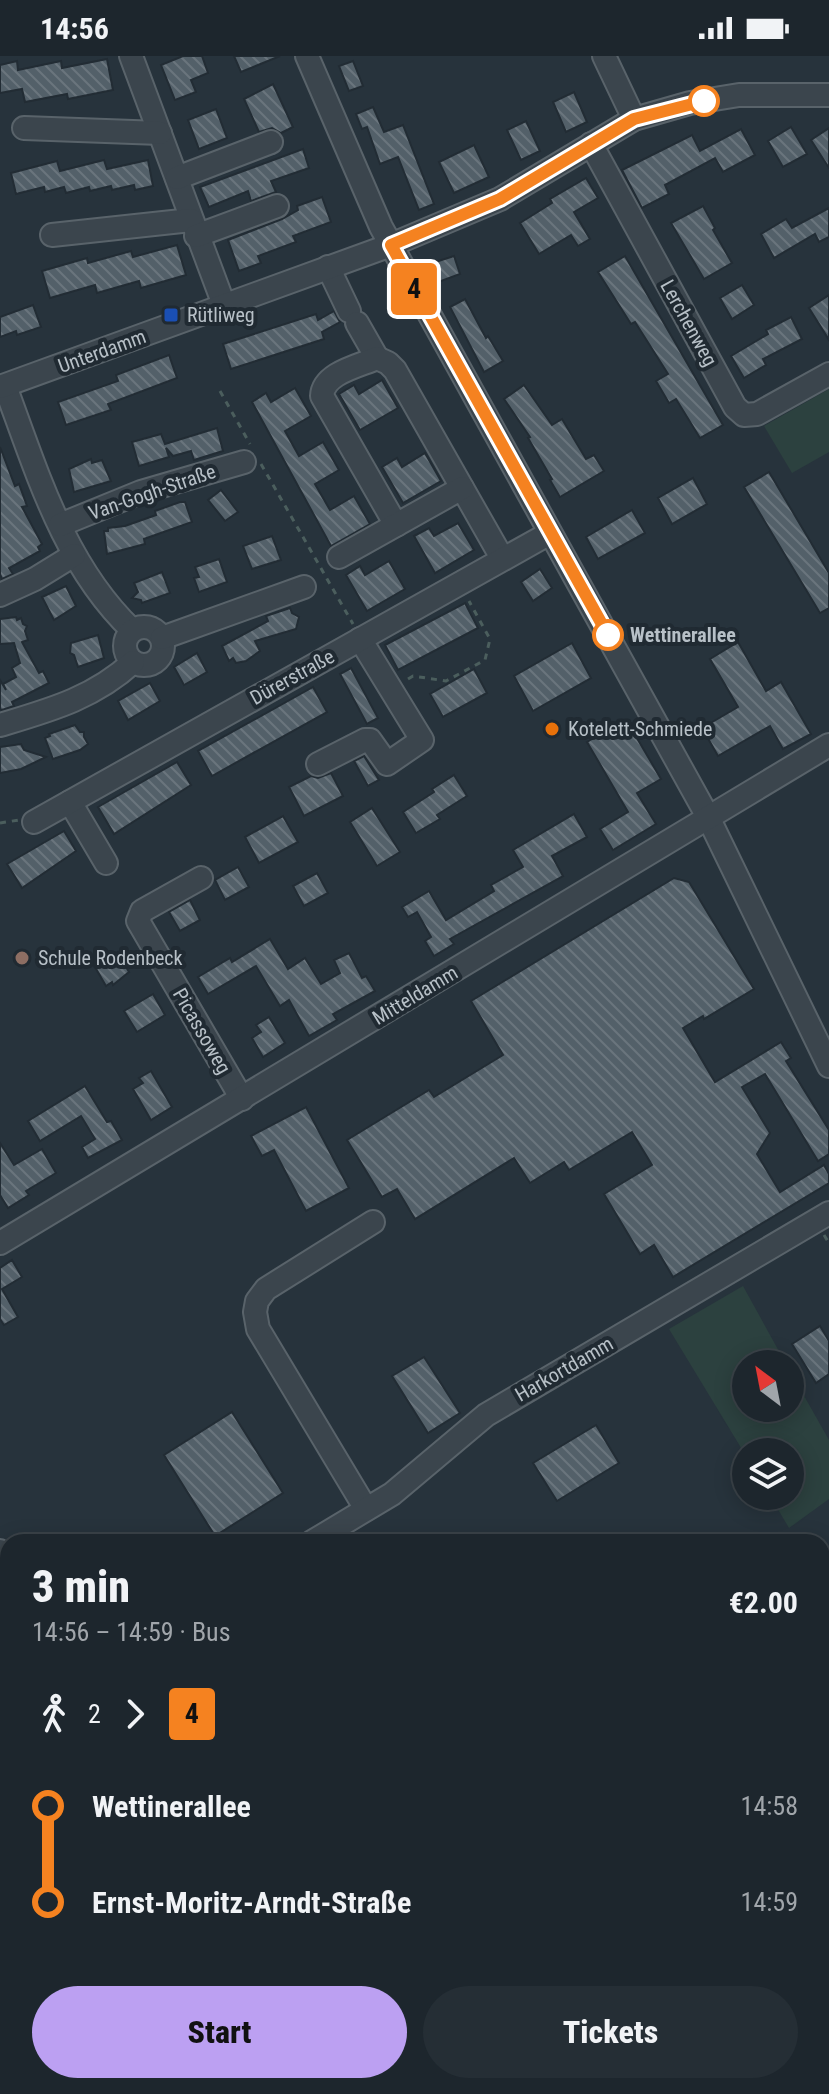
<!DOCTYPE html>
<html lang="en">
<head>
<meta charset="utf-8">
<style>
  :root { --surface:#1d262d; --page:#252e35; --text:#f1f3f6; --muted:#a0a5aa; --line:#3b4349; --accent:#bca0f2 }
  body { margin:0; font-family:"Roboto Condensed",sans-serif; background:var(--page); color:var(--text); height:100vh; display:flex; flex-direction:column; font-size:30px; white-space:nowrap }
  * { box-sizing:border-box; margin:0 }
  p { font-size:26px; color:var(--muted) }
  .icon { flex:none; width:44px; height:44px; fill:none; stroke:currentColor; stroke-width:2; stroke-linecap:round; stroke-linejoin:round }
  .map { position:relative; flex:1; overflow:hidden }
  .drawer { position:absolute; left:0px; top:1478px; width:830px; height:560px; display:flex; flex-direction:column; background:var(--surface); border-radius:24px 24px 0 0; box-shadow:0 4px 20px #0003,0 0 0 2px var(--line) }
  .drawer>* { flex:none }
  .badge { padding:0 16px; border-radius:6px; font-size:28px; line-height:52px }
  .needle { width:52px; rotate:328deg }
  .controls { position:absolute; left:732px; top:1294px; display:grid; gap:16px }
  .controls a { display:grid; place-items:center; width:72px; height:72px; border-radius:50%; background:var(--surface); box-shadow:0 4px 20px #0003,0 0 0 2px var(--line); font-size:40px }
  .map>.badge { position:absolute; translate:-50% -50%; box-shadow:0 0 0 4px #fff }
  .legs { display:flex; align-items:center; gap:12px; height:88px; padding:0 32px; font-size:26px }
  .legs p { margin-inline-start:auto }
  .overview { display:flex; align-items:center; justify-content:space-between; height:136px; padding:0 32px }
  h1 { font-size:44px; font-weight:800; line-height:60px }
  .button { display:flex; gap:16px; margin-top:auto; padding:16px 32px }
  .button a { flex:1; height:92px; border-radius:48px; background:var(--accent); color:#111; font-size:32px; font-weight:800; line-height:92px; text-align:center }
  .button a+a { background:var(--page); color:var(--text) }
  ul { padding:0 32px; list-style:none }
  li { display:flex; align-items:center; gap:28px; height:96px; font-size:30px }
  li i { display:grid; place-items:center; width:12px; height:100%; margin:0 10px; background:currentColor }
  li i::after { content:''; width:20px; height:20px; margin:-10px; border:6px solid; border-radius:50%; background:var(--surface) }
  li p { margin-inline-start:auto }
  li:first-child i { background:linear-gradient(#0000 50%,currentColor 0) }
  li:last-child i { background:linear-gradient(currentColor 50%,#0000 0) }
  .status { display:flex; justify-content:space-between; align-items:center; height:56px; padding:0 40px; background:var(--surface); direction:ltr }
  .status svg { height:22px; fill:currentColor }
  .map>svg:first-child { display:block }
</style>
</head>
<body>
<div class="status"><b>14:56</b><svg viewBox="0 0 49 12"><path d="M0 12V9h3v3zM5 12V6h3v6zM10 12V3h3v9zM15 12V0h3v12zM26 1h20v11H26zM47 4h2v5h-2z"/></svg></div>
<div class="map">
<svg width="829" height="2038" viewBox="0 0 829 2038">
  <defs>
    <pattern id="building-back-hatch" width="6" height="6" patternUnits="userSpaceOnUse" patternTransform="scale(2)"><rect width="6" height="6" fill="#536069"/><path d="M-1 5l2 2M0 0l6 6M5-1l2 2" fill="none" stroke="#6a757d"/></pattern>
  </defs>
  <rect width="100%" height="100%" fill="#27333c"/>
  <g fill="#2c413f">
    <path d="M 829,333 L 829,396 L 792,417 L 764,370 Z"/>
    <path d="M 743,1230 L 786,1308 L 746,1308 L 746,1352 L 790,1352 L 790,1315 L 829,1384 L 829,1443 L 789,1472 L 770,1440 L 790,1440 L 790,1396 L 746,1396 L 746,1400 L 669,1273 Z"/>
    <path d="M 829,1986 L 828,2038 L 730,2038 L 743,2030 L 822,2030 L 822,1990 Z"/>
  </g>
  <g fill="url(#building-back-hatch)" stroke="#222c34" stroke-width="2">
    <path d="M 183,0 L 202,0 L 208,17 L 191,24 L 196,36 L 175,44 L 161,9 Z"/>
    <path d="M 234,0 L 280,0 L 241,16 Z"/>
    <path d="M 107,3 L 113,34 L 68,43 L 67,38 L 25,46 L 22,33 L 0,37 L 0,9 L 17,5 L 18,14 L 61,5 L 62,12 Z"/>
    <path d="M 353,5 L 363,30 L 349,35 L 339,10 Z"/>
    <path d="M 273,28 L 293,71 L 281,77 L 272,72 L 259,76 L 244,43 Z"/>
    <path d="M 574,36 L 587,66 L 566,76 L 553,46 Z"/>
    <path d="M 373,51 L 384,76 L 403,69 L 434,148 L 419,154 L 398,101 L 380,108 L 367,71 L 362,73 L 356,58 Z"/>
    <path d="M 216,53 L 227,82 L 199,93 L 188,64 Z"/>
    <path d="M 526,65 L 540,95 L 521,104 L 507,74 Z"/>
    <path d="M 791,71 L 807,98 L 783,111 L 768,85 Z"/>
    <path d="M 829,72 L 829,112 L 811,84 Z"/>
    <path d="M 741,73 L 755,99 L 723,116 L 715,102 L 665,129 L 669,138 L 642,152 L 622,114 L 692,79 L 700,95 Z"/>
    <path d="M 474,89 L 489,121 L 454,137 L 439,106 Z"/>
    <path d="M 303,93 L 309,112 L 271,125 L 276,136 L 251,145 L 248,135 L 209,151 L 200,131 Z"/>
    <path d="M 104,104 L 107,113 L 148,104 L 153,130 L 135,134 L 134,129 L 112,134 L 111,130 L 90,135 L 89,131 L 66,137 L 64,131 L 45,136 L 44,131 L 16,138 L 11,117 L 57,105 L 60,115 Z"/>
    <path d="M 586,122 L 598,142 L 574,156 L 590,183 L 578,190 L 571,179 L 539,198 L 520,167 L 552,147 L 550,143 Z"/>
    <path d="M 322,141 L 331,166 L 293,180 L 296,186 L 258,200 L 261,207 L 239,215 L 228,184 L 282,163 L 298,154 L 297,150 Z"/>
    <path d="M 703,150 L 715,172 L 713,174 L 732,207 L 704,223 L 671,167 Z"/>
    <path d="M 829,152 L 829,181 L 819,186 L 815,178 L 774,202 L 761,178 L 786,163 L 792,172 Z"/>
    <path d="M 177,189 L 186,219 L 141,232 L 139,225 L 97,237 L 95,229 L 50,242 L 42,215 L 87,202 L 88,207 L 131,195 L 133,201 Z"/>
    <path d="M 454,200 L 460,218 L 433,228 L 426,209 Z"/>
    <path d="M 625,200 L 723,369 L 700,382 L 676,343 L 669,347 L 656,325 L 668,318 L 635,266 L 631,268 L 598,216 Z"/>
    <path d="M 742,229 L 754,249 L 732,263 L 720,242 Z"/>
    <path d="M 829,239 L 829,284 L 809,252 Z"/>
    <path d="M 465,243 L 486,282 L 488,280 L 503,305 L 484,316 L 450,251 Z"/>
    <path d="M 33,249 L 41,271 L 17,279 L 16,275 L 0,281 L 0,261 Z"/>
    <path d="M 334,255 L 340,266 L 322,276 L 324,283 L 231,313 L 223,288 L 316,258 L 318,264 Z"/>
    <path d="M 791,261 L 802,283 L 763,303 L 766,309 L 744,322 L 731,300 L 768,278 L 766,274 Z"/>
    <path d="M 169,299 L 177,322 L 108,348 L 111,354 L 66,369 L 58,346 L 118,325 L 116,319 Z"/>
    <path d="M 382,324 L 398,352 L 360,374 L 339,338 L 354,329 L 359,338 Z"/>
    <path d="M 524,329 L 552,369 L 562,363 L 586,403 L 594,399 L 604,415 L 560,441 L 550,424 L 552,423 L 528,382 L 530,381 L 504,343 Z"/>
    <path d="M 295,332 L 311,360 L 285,375 L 299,400 L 323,386 L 339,414 L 315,428 L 330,454 L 354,440 L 370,468 L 331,490 L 252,346 L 266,337 L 271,346 Z"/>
    <path d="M 217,372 L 223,395 L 194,404 L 191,395 L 173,400 L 166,392 L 169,401 L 139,410 L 132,386 L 161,378 L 165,388 Z"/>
    <path d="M 0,391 L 15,430 L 19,428 L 27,450 L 22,451 L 42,488 L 38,491 L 40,495 L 9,512 L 13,518 L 2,523 L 0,518 Z"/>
    <path d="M 425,397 L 441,425 L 403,447 L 382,411 L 397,402 L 402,411 Z"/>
    <path d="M 91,403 L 92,407 L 102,404 L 111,425 L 74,436 L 69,413 Z"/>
    <path d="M 769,416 L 829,517 L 829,552 L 820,557 L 744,431 Z"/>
    <path d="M 693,422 L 707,448 L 672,468 L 658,442 Z"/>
    <path d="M 221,434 L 238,456 L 225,465 L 208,444 Z"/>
    <path d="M 180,446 L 185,446 L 192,466 L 144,483 L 145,488 L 107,498 L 104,475 L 108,475 L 108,472 L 125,470 L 156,459 L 155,455 Z"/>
    <path d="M 632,454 L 645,477 L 598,503 L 586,481 Z"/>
    <path d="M 458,467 L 474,494 L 435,517 L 414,480 L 429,472 L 434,480 Z"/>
    <path d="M 272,480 L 281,504 L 252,513 L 243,490 Z"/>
    <path d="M 219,503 L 227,526 L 199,536 L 194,522 L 199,521 L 195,511 Z"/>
    <path d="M 389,505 L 405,533 L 367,555 L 346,519 L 360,510 L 365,519 Z"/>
    <path d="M 540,513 L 552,532 L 533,545 L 521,526 Z"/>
    <path d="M 162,516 L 170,537 L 142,547 L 141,544 L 132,542 L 138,536 L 134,527 Z"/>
    <path d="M 66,530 L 76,550 L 54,564 L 42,541 Z"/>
    <path d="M 465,547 L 478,572 L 398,614 L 385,589 Z"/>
    <path d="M 290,552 L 292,557 L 299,561 L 296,573 L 255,585 L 260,595 L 246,605 L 236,607 L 233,602 L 229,605 L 222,590 L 268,565 L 266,560 Z"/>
    <path d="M 16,561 L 17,564 L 21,562 L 23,568 L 27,570 L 25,575 L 28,584 L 22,586 L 39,617 L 43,615 L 49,627 L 12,646 L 14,650 L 2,654 L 0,653 L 0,624 L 6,634 L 3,628 L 16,621 L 12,612 L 20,607 L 14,587 L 0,588 L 0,563 Z"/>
    <path d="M 98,579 L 104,602 L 78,611 L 74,599 L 70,597 L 71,587 Z"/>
    <path d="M 738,586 L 766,635 L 781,626 L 811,678 L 783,693 L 770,670 L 718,700 L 702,672 L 738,651 L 710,603 Z"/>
    <path d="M 572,587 L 591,622 L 533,655 L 514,620 Z"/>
    <path d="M 197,597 L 207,616 L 184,629 L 174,611 Z"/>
    <path d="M 351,612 L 378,662 L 367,668 L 340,618 Z"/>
    <path d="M 474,613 L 487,637 L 443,661 L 430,638 Z"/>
    <path d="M 150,627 L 160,645 L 128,664 L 118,645 Z"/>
    <path d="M 313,631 L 327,656 L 212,720 L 198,695 Z"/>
    <path d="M 75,669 L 80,676 L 84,676 L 84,681 L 88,688 L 80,694 L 53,703 L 45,682 L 50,680 L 49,678 Z"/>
    <path d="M 614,670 L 631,672 L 661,723 L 637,737 L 656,768 L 613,794 L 600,773 L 628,756 L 587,686 Z"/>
    <path d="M 21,688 L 24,694 L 46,701 L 21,713 L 0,717 L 0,691 Z"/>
    <path d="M 364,700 L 379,724 L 368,730 L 354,705 Z"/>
    <path d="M 177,706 L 191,729 L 114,778 L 98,751 Z"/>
    <path d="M 331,717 L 343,740 L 304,760 L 289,731 L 311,720 L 318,722 Z"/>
    <path d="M 454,719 L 467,740 L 437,759 L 440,763 L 416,777 L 403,756 L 434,736 L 432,733 Z"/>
    <path d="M 372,752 L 400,796 L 377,810 L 350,766 Z"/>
    <path d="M 574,758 L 587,781 L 552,800 L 563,820 L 450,883 L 454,888 L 434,900 L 425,885 L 431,881 L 417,856 L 408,861 L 402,851 L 429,835 L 446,864 L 494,835 L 491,829 L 523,811 L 513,794 Z"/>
    <path d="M 283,760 L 298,786 L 259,807 L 245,781 Z"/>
    <path d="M 64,775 L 76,795 L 22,832 L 7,808 Z"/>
    <path d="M 238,811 L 249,831 L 225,844 L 215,824 Z"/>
    <path d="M 317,817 L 328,837 L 304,850 L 293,830 Z"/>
    <path d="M 674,822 L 689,826 L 754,933 L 704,963 L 703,960 L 683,972 L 715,1026 L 781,986 L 791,1002 L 786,1005 L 829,1074 L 829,1098 L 818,1105 L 765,1018 L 742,1031 L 770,1077 L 757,1098 L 780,1136 L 824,1109 L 829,1118 L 829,1127 L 673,1221 L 654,1189 L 640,1198 L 604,1138 L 652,1109 L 632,1076 L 569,1114 L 564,1106 L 530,1127 L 514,1102 L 415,1163 L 397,1133 L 382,1141 L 347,1084 L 429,1034 L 434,1041 L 503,999 L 471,945 Z"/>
    <path d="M 190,844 L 200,864 L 180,875 L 169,856 Z"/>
    <path d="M 270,883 L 288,913 L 305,902 L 321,928 L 340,917 L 334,904 L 349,897 L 362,922 L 366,920 L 375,935 L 333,958 L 337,964 L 309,980 L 289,944 L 280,950 L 256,910 L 208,938 L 198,921 L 230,902 L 232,906 Z"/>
    <path d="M 118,897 L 129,916 L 113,929 L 112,926 L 106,930 L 95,911 Z"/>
    <path d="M 153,938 L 165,959 L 137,976 L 124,955 Z"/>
    <path d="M 269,961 L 285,987 L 263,1001 L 252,982 L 261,976 L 256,969 Z"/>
    <path d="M 151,1015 L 172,1051 L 151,1064 L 133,1033 L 143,1027 L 139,1022 Z"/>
    <path d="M 85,1030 L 107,1066 L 111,1065 L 122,1084 L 88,1102 L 82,1091 L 95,1083 L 81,1060 L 40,1085 L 28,1065 Z"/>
    <path d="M 306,1051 L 349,1132 L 306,1155 L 274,1094 L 262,1100 L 251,1080 Z"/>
    <path d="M 0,1087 L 14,1109 L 42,1093 L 56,1117 L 26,1135 L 29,1139 L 8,1152 L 0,1139 Z"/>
    <path d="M 12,1204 L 22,1221 L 2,1233 L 18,1261 L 4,1269 L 0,1263 L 0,1212 Z"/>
    <path d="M 820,1270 L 829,1285 L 829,1318 L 816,1327 L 792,1288 Z"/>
    <path d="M 424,1301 L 460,1357 L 428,1377 L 392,1320 Z"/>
    <path d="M 232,1356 L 283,1437 L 215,1480 L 164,1399 Z"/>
    <path d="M 596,1369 L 619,1407 L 557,1445 L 533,1407 Z"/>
  </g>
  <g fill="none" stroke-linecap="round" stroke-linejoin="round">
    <g stroke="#59636a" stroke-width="26">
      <g id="minor">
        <path d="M 131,0 L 224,249"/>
        <path d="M 307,0 L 381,171 L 708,761 L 829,1010"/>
        <path d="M 604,0 L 634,63"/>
        <path d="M 24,72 L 160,77"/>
        <path d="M 591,88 L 735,351 L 744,359 L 757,358 L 829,318"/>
        <path d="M 177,122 L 271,86"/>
        <path d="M 52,179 L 191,164"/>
        <path d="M 196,180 L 277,150"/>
        <path d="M 328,211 L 349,255"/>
        <path d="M 357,267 L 377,302"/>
        <path d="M 5,330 C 37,416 64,509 132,574"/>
        <path d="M 0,331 L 391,189 L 500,143 L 634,63 L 690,47 L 739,39 L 829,39"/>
        <path d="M 60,469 L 141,436 L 244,406"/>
        <path d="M 396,469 L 322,340 C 323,317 359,310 377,302 L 388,307 L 395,314 L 502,502"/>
        <path d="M 339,501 L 462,432"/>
        <path d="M 0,539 L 35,523 L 74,499"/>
        <circle cx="144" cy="590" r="19"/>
        <path d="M 162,582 L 304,531"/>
        <path d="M 0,669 C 50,654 94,642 133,606"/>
        <path d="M 318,708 L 365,684 L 370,684 L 387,708 L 422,684 L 360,583"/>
        <path d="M 70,746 L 106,807"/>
        <path d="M 34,766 L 550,477"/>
        <path d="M 201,822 L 142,855 L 138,865 L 242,1043"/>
        <path d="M 0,1187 L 829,689"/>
        <path d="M 366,1453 L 258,1273 L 255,1256 L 257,1245 L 266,1233 L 373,1166"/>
        <path d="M 312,1486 L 392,1438 L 486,1359 L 829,1157"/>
        <path d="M 0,1495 L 8,1509"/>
        <path d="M 822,1636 L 829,1628"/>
        <path d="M 0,1674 L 8,1669"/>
        <path d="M 0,1740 L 8,1752"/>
        <path d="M 0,1778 L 8,1773"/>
        <path d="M 822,1823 L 829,1816"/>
        <path d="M 0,1884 L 8,1897"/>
        <path d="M 93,2030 L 98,2038"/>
        <path d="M 497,2030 L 504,2038"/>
        <path d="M 255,2038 L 267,2030"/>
        <path d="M 394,2038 L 403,2030"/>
      </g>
    </g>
    <g stroke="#4b5e5d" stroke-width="3" stroke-dasharray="6 6" stroke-linecap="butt">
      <path d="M 220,335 L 250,388"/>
      <path d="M 261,408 L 353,568"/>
      <path d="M 408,623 L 413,620 L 446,625 L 485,604 L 490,583 L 469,545"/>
      <path d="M 0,767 L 19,764"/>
      <path d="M 824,1179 L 829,1187"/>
      <path d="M 820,2038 L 829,2031"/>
    </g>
    <use href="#minor" stroke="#3b454d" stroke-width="22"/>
  </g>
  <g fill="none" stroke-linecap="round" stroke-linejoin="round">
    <g stroke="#fff" stroke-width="18">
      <path id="line-1" d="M 608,579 L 391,189 L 500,143 L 634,63 L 704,45"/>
    </g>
    <use href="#line-1" stroke="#f58220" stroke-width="12"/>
  </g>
  <g fill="#fff" stroke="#f58220" stroke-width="4">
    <circle cx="704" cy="45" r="14"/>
    <circle cx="608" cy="579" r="14"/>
  </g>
  <rect fill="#1a4fb4" stroke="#202a32" stroke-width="3" x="163" y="251" width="16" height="16" rx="4"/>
  <circle fill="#e8710a" stroke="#202a32" stroke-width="3" cx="552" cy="673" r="8"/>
  <circle fill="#8d6e63" stroke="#202a32" stroke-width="3" cx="22" cy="902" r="8"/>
  <g text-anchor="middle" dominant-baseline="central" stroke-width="8" stroke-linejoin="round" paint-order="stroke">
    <g font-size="20" fill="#b7c0c7" stroke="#202a32" text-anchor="start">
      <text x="187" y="259">Rütliweg</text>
      <text x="568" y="673">Kotelett-Schmiede</text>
      <text x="38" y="902">Schule Rodenbeck</text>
    </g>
    <g font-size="20" fill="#b7c0c7" stroke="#202a32">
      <text transform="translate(689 267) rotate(61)">Lerchenweg</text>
      <text transform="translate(102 295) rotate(-20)">Unterdamm</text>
      <text transform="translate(152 436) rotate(-19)">Van-Gogh-Straße</text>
      <text transform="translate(292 621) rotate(-29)">Dürerstraße</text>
      <text transform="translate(415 939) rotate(-31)">Mitteldamm</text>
      <text transform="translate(202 975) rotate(60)">Picassoweg</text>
      <text transform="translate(564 1313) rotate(-30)">Harkortdamm</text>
    </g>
    <g font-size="20" font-weight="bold" fill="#b7c0c7" stroke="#202a32" text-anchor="start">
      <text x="630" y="579">Wettinerallee</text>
    </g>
  </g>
</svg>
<div class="controls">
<a><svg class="needle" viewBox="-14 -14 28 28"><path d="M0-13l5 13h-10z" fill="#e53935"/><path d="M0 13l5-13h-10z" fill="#a0a5aa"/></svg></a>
<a><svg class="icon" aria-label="layers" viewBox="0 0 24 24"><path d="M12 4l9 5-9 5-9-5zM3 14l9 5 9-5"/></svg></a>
</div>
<b class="badge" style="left:414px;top:233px;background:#f58220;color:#111">4</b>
<section class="drawer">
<div class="overview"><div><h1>3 min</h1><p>14:56 – 14:59 · Bus</p></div><b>€2.00</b></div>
<div class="legs"><svg class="icon" aria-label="walk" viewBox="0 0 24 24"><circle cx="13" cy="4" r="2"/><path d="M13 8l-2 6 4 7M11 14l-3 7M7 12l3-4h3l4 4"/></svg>2<svg class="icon" aria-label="forward" viewBox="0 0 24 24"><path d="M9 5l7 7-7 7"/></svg><b class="badge" style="background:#f58220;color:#111">4</b></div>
<ul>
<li><i style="color:#f58220"></i><b>Wettinerallee</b><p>14:58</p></li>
<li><i style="color:#f58220"></i><b>Ernst-Moritz-Arndt-Straße</b><p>14:59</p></li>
</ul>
<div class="button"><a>Start</a><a>Tickets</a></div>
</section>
</div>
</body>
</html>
